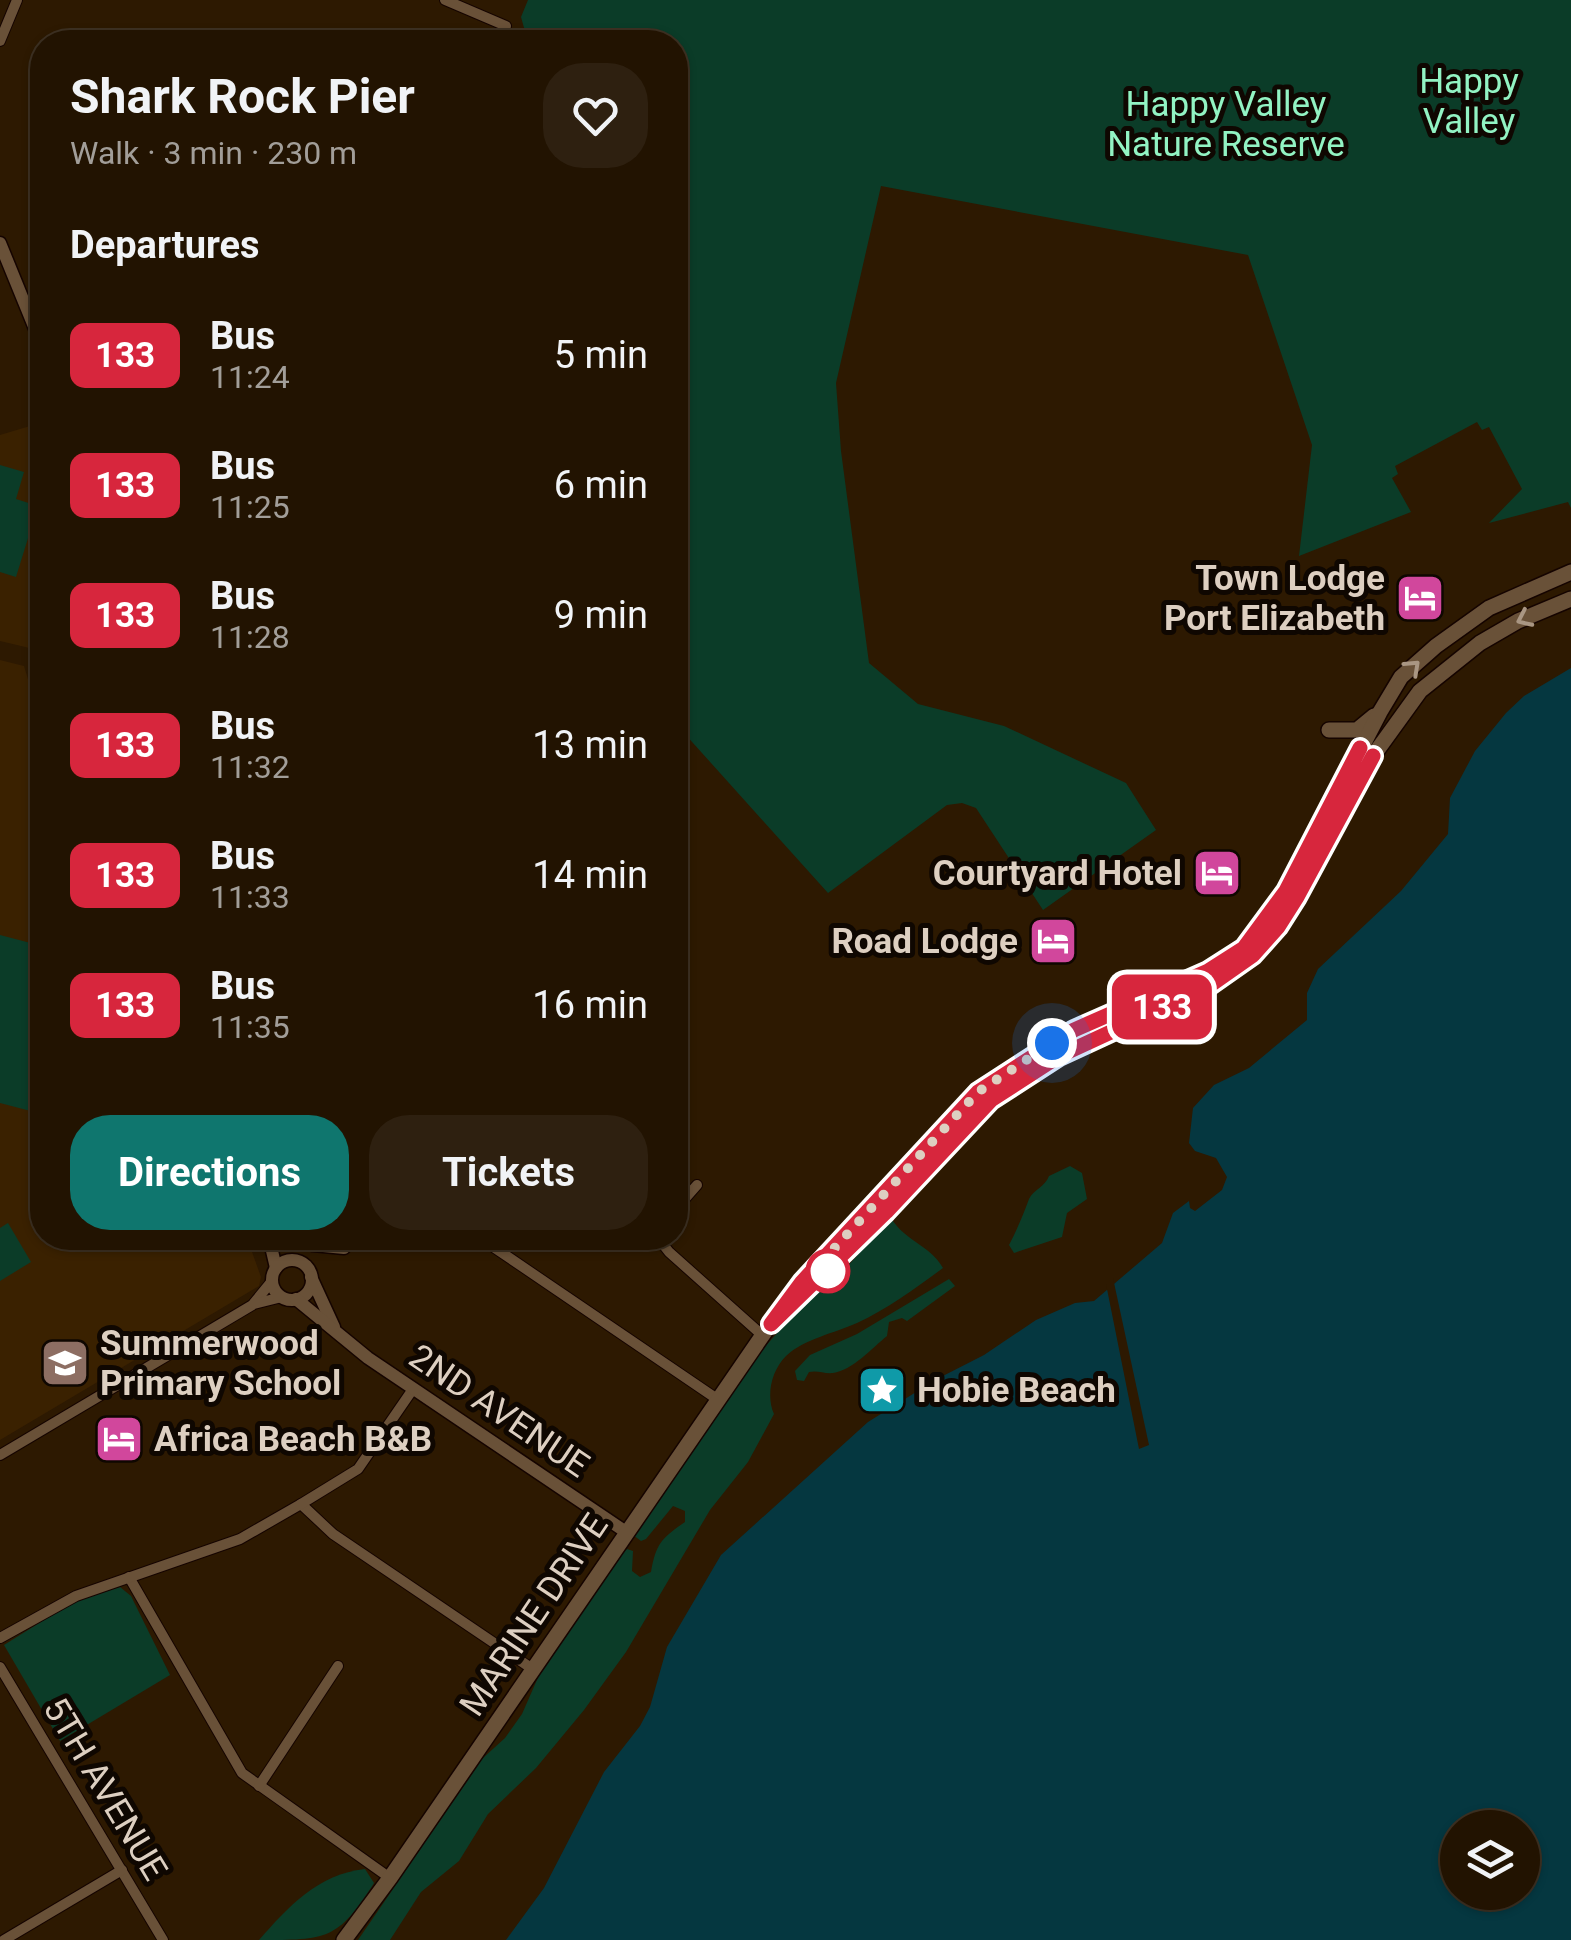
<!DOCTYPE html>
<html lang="en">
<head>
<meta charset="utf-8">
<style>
  :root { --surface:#221301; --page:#2e2010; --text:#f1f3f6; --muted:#a29e99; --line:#3f3223; --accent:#0f766e }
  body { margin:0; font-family:Roboto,sans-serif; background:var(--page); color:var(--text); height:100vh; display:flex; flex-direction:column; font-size:38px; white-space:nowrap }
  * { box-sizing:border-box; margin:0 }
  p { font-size:32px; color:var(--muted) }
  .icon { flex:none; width:55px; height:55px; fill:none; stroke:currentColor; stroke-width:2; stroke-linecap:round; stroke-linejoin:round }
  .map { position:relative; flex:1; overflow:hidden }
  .side { position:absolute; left:30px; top:30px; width:658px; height:1220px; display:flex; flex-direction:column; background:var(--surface); border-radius:40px; box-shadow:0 2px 8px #0004,0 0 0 2px var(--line) }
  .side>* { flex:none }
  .badge { padding:0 20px; border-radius:15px; font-size:35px; line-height:65px }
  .fabs { position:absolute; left:1440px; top:1810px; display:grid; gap:20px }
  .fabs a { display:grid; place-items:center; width:100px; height:100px; border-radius:50%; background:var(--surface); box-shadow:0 2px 8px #0004,0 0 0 2px var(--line); font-size:50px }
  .you { position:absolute; width:50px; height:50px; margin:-25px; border:8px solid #fff; border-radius:50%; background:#1a73e8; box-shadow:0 0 0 15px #1a73e833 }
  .map>.badge { position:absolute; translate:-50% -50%; box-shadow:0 0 0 5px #fff }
  h2 { padding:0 40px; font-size:38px; line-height:90px }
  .round { display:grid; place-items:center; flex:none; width:105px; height:105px; border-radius:40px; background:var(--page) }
  .head { display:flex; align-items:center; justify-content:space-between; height:170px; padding:0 40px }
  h1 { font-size:48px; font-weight:700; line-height:75px }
  .action { display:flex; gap:20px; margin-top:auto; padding:20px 40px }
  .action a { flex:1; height:115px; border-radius:40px; background:var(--accent); color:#fff; font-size:40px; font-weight:700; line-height:115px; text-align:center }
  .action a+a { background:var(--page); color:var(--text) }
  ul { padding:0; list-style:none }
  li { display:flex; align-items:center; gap:30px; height:130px; padding:0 40px }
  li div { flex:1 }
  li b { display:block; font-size:38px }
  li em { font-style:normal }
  li .badge { min-width:110px; font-weight:700; text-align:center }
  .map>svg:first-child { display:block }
</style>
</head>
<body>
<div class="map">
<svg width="1571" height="1940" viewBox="0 0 1571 1940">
  <rect width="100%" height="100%" fill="#2d1901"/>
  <g fill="#3a2100">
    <path d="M 40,423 L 42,436 L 42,651 L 0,641 L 0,435 Z"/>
    <path d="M 0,660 L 24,666 L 42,725 L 42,1238 L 247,1238 L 261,1277 L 259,1286 L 0,1440 Z"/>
  </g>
  <g fill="#0b3c28">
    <path d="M 528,0 L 1571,0 L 1571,508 L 1568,502 L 1489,523 L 1522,489 L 1489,427 L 1482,430 L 1477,422 L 1395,466 L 1398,474 L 1392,478 L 1411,512 L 1299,556 L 1312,445 L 1248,255 L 881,186 L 836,383 L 841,451 L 869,663 L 918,704 L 1004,726 L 1126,783 L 1156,830 L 1043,910 L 976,808 L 962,803 L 947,805 L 828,893 L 675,723 L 675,42 L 528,42 L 521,17 Z"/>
    <path d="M 0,465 L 24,472 L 16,499 L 38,506 L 16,577 L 0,572 Z"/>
    <path d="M 0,935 L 42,946 L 42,1114 L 0,1103 Z"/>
    <path d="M 1070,1166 L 1082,1173 L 1087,1199 L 1067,1213 L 1062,1237 L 1014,1253 L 1009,1245 C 1017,1230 1023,1215 1029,1199 C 1034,1189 1045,1187 1049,1176 Z"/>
    <path d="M 888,1212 C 901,1241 929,1243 943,1268 C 916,1288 887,1309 857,1323 C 835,1333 804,1339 786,1356 C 771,1371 766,1396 774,1414 L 748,1462 L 710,1510 L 626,1652 L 584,1710 L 536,1768 L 488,1814 L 459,1861 L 421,1892 L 390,1940 L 358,1940 L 483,1758 L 505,1738 L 522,1714 L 540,1673 L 620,1555 L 627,1549 L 633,1551 L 632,1571 L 640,1577 L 651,1572 C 656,1543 662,1538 685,1522 L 685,1511 L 673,1506 L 646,1539 L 641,1541 L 633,1535 L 761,1351 L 820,1285 L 841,1273 L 856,1257 Z"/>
    <path d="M 8,1223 L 31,1262 L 0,1281 L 0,1228 Z"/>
    <path d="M 949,1279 L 955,1286 L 907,1321 L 902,1318 L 889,1322 L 887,1336 C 872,1348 853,1370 833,1373 C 824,1374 818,1370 809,1372 L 804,1381 L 797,1380 L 795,1371 L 810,1355 L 857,1334 Z"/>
    <path d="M 120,1587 L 131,1596 L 170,1675 L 60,1741 L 4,1645 L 73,1602 Z"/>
    <path d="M 365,1869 L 374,1883 C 338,1940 327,1940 259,1940 C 288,1907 318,1874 365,1869 Z"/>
  </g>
  <path fill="#053740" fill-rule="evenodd" d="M 1571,668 L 1571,1940 L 506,1940 L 544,1888 L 604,1772 L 640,1726 L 650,1707 L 667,1647 L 721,1555 L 868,1422 L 937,1379 L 984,1355 L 1036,1320 L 1075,1303 L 1094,1301 L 1162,1243 L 1173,1213 L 1189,1201 L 1190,1208 L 1195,1211 L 1222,1190 L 1227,1177 L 1216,1158 L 1195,1151 L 1189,1143 L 1193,1108 L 1214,1085 L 1249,1068 L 1307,1020 L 1307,993 L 1318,969 L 1401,891 L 1448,834 L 1450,798 L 1475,751 L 1506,713 L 1524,696 ZM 1458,1828 L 1522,1828 L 1522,1892 L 1458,1892 Z"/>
  <path fill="#2d1901" d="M 1113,1278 L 1149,1445 L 1139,1449 L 1106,1284 Z"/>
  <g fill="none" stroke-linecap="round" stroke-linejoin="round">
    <g stroke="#150400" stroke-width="12">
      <g id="minor">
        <path d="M 445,0 L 506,26"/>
        <path d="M 0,41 L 17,0"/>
        <path d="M 675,1210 L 697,1185"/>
        <path d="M 658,1238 L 669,1252 L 762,1335"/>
        <path d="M 492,1246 L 717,1399"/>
        <path d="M 254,1303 L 272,1281"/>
        <path d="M 0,1455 L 254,1304 L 282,1297"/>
        <path d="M 301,1504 L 333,1534 L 534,1670"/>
        <path d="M 129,1577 L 242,1773 L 390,1878"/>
        <path d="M 0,1638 L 76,1596 L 240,1539 L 301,1504 L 358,1469 L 413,1389"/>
        <path d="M 0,1667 L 163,1940"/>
        <path d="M 259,1786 L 338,1666"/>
        <path d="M 4,1940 L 122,1870"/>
      </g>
    </g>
    <g stroke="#150400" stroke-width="15">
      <g id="tertiary">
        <path d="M 0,243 L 42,346"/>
        <path d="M 269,1238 L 276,1268"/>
        <path d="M 290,1238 L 313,1245 L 344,1248"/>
        <circle cx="292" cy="1280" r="20"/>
        <path d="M 311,1277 L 334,1327"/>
        <path d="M 296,1299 L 368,1358 L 626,1532"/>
      </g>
    </g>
    <g stroke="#150400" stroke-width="18">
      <g id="secondary">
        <path d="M 1329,730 L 1357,730 L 1374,716"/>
        <path d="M 804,1281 L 978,1093 L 1074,1030 L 1208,971 L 1243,948 L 1287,891 L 1380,712 L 1401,677 L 1436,646 L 1489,608 L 1571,572"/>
        <path d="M 344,1940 L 390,1878 L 771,1323 L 886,1212 L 991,1100 L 1059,1055 L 1206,988 L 1253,955 L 1278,927 L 1320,858 L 1373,756 L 1420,691 L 1480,643 L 1518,621 L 1571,599"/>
      </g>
    </g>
    <use href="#minor" stroke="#695138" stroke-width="10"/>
    <use href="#tertiary" stroke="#695138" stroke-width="12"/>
    <use href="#secondary" stroke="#695138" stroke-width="15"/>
  </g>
  <defs><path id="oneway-chevron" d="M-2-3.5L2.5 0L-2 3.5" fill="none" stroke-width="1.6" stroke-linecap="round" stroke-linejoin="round" transform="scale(2.5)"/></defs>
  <g stroke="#a99683">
    <use href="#oneway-chevron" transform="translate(1524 619) rotate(155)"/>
    <use href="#oneway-chevron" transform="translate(1413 667) rotate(-43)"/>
  </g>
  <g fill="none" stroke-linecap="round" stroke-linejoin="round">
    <g stroke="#fff" stroke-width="22">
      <path id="line" d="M 1360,748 L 1286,891 L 1244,948 L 1208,971 L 1074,1030 L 978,1092 L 802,1282 L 771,1324 L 886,1212 L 991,1100 L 1059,1056 L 1206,988 L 1253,955 L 1278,927 L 1297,897 L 1373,756"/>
    </g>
    <use href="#line" stroke="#d7263d" stroke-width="15"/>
    <path stroke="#ddcfc1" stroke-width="10" stroke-dasharray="0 18" d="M 828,1271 L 818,1266 L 978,1092 L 1052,1043"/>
  </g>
  <defs>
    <g id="hotel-square" transform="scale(2.5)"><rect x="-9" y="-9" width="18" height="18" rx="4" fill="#d1479c" stroke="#0f0701"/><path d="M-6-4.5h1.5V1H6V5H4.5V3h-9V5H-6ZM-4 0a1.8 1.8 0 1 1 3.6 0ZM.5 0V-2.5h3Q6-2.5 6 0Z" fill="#fff"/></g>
    <g id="school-square" transform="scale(2.5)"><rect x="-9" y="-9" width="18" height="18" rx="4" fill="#8d6e63" stroke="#0f0701"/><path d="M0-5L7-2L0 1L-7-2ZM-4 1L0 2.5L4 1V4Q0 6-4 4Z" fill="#fff"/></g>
    <g id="sight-square" transform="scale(2.5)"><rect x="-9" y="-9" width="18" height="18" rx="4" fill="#0f9aa8" stroke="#0f0701"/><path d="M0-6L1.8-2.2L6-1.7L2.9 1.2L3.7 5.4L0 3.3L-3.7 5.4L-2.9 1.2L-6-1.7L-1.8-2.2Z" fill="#fff"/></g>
  </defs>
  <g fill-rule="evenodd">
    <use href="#hotel-square" x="1420" y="598"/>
    <use href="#hotel-square" x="1217" y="873"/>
    <use href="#hotel-square" x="1053" y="941"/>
    <use href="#school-square" x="65" y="1363"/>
    <use href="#sight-square" x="882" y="1390"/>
    <use href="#hotel-square" x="119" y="1439"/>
  </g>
  <circle fill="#fff" stroke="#d7263d" stroke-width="5" cx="828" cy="1271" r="20"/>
  <g text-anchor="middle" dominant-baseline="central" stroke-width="10" stroke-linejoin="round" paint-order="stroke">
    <g font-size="35" fill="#92f3c3" stroke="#0f0701">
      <text x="1469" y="81">Happy<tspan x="1469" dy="40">Valley</tspan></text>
      <text x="1226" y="104">Happy Valley<tspan x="1226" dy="40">Nature Reserve</tspan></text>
    </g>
    <g font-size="35" font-weight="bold" fill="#ddcfc1" stroke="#0f0701" text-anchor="end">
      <text x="1385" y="578">Town Lodge<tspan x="1385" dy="40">Port Elizabeth</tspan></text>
      <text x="1182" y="873">Courtyard Hotel</text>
      <text x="1018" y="941">Road Lodge</text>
      <text x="100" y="1343" text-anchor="start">Summerwood<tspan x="100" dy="40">Primary School</tspan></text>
      <text x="917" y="1390" text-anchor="start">Hobie Beach</text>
      <text x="154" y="1439" text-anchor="start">Africa Beach B&amp;B</text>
    </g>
    <g font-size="35" fill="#ddcfc1" stroke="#0f0701">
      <text transform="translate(499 1411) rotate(34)">2ND AVENUE</text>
      <text transform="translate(534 1615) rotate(-56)">MARINE DRIVE</text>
      <text transform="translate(105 1789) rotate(59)">5TH AVENUE</text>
    </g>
  </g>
</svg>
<div class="fabs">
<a><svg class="icon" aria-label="layers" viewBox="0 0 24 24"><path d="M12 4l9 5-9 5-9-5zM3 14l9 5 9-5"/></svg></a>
</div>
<div class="you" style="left:1052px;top:1043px"></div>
<b class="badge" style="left:1162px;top:1007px;background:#d7263d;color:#fff">133</b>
<section class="side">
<div class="head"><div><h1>Shark Rock Pier</h1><p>Walk · 3 min · 230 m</p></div><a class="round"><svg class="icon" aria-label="heart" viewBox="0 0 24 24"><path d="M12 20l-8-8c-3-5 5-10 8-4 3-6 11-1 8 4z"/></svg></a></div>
<h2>Departures</h2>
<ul>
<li><span class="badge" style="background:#d7263d;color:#fff">133</span><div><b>Bus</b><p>11:24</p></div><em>5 min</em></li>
<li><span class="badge" style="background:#d7263d;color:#fff">133</span><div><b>Bus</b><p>11:25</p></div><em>6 min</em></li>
<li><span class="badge" style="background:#d7263d;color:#fff">133</span><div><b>Bus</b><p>11:28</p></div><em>9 min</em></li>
<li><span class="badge" style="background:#d7263d;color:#fff">133</span><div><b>Bus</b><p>11:32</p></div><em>13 min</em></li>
<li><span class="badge" style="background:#d7263d;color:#fff">133</span><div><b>Bus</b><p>11:33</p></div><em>14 min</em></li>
<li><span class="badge" style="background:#d7263d;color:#fff">133</span><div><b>Bus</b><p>11:35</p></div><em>16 min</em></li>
</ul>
<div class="action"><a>Directions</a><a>Tickets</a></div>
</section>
</div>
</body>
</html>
